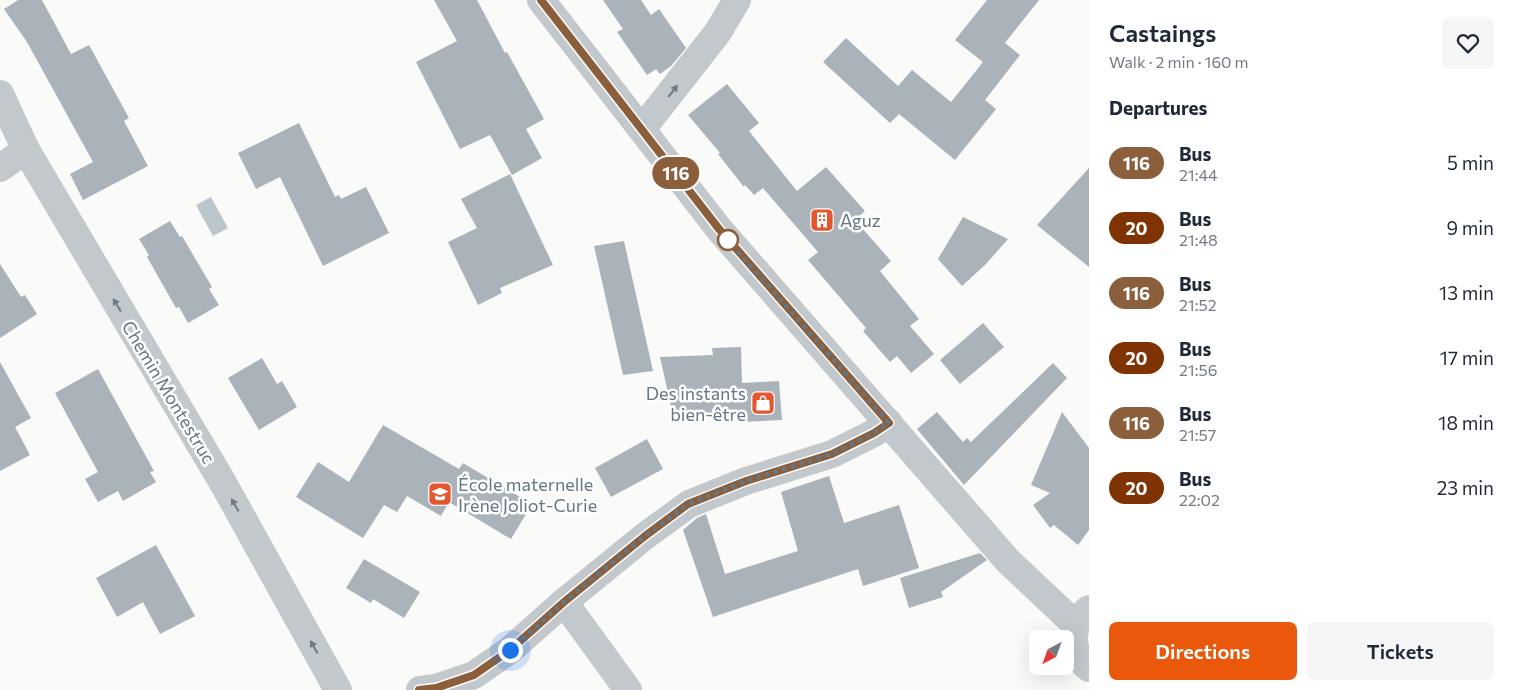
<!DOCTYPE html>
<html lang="en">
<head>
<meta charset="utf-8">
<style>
  :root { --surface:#fff; --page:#f6f6f7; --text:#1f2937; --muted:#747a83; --accent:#ea580c }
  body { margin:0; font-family:Commissioner,sans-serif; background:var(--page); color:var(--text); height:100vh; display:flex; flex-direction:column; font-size:19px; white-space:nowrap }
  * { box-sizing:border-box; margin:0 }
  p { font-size:16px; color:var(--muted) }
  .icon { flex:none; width:28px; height:28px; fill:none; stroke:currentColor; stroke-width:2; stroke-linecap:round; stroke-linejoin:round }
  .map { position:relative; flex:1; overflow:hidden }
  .details { display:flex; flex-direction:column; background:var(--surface); width:425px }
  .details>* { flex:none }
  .badge { padding:0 10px; border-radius:16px; font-size:18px; line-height:32px }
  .needle { width:32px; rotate:221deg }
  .tools { position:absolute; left:1029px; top:630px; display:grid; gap:10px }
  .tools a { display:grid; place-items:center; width:45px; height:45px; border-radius:8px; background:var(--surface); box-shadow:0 5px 20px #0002; font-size:25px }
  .you { position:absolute; width:25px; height:25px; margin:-12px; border:4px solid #fff; border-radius:50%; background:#1a73e8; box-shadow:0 0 0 8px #1a73e833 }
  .map>.badge { position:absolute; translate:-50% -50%; box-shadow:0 0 0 2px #fff }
  h2 { padding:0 20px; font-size:19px; line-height:45px }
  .round { display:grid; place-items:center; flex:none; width:52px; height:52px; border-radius:8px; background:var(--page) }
  .summary { display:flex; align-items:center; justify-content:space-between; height:85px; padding:0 20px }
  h1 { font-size:24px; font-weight:600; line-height:38px }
  .action { display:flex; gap:10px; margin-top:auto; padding:10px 20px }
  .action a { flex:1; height:58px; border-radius:8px; background:var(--accent); color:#fff; font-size:20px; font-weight:600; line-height:58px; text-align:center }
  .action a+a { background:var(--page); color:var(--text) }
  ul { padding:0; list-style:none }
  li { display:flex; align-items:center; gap:15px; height:65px; padding:0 20px }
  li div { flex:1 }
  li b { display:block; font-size:19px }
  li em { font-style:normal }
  li .badge { min-width:55px; font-weight:700; text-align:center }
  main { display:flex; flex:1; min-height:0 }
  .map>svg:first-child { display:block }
</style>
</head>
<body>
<main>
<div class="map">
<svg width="1089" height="690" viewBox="0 0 1089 690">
  <rect width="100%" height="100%" fill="#fafaf8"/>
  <path fill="#bbc7cb" d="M 211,197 L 228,228 L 213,236 L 196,205 Z"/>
  <g fill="#aab3b9">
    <path d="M 18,0 L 42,0 L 71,54 L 89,45 L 129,118 L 124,121 L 148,166 L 83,200 L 70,174 L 93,162 L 27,42 L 4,9 Z"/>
    <path d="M 434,0 L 477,0 L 505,53 L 507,52 L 544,119 L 526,129 L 542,158 L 512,175 L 490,135 L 460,149 L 416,62 L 457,41 Z"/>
    <path d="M 603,0 L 641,0 L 651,15 L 659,9 L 686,48 L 671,66 L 660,74 L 656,69 L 647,75 L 617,32 L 623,29 Z"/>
    <path d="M 987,0 L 1039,0 L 1005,43 L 1020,55 L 985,100 L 996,109 L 955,160 L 899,114 L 890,123 L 823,62 L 846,38 L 898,86 L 912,70 L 951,102 L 983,62 L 955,40 Z"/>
    <path d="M 727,84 L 759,123 L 749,131 L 797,191 L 826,167 L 865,211 L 855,220 L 891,261 L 880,271 L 919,319 L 910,326 L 934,354 L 911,373 L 897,356 L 890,362 L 863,331 L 866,328 L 808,260 L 818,252 L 763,188 L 754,195 L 745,185 L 744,187 L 718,154 L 720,153 L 688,115 Z"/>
    <path d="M 299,123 L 335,197 L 339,195 L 341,199 L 366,187 L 389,233 L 323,266 L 280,177 L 256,189 L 238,153 Z"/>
    <path d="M 1089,168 L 1089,267 L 1037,225 Z"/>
    <path d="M 510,174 L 553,265 L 500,288 L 502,293 L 478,305 L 448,242 L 477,228 L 461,199 Z"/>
    <path d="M 963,217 L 1008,239 L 986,264 L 962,286 L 938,259 Z"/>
    <path d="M 170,221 L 180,237 L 182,236 L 212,287 L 209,289 L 219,305 L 188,323 L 179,307 L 176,308 L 147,257 L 149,255 L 139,239 Z"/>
    <path d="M 624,241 L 653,371 L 623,375 L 594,246 Z"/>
    <path d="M 0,264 L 21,297 L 25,295 L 37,314 L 0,338 Z"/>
    <path d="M 983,323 L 1004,347 L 960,384 L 940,360 Z"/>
    <path d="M 741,347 L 742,383 L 779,381 L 782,420 L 743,422 L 742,416 L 674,420 L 660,357 L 713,355 L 712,348 Z"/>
    <path d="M 262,358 L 277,384 L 282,381 L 297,407 L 259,430 L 228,378 Z"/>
    <path d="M 0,362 L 31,418 L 15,427 L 30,455 L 0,471 Z"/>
    <path d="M 1053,363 L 1067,378 L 964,485 L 917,429 L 937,412 L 963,442 L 967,438 L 971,442 Z"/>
    <path d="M 98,369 L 154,471 L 150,472 L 156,482 L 123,501 L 118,491 L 98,502 L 85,479 L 98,472 L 55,393 Z"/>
    <path d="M 1062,412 L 1089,448 L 1089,530 L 1078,545 L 1054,525 L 1050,528 L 1033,505 L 1050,493 L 1031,485 Z"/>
    <path d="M 383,425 L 459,469 L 463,463 L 532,504 L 511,539 L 449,502 L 441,516 L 407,496 L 397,512 L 384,505 L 363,538 L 296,497 L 318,462 L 349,482 Z"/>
    <path d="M 647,439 L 663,469 L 611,497 L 595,468 Z"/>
    <path d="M 829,476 L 844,523 L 899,505 L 919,568 L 863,586 L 858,569 L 713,617 L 683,530 L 697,518 L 706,514 L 725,574 L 798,551 L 781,492 Z"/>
    <path d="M 156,545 L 195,616 L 160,634 L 143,602 L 117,617 L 96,578 Z"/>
    <path d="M 980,553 L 987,560 L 941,592 L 943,597 L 909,608 L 900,578 Z"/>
    <path d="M 364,559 L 420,592 L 404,618 L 373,599 L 371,603 L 346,588 Z"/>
  </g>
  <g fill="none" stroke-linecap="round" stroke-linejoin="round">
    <g stroke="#c3c8cc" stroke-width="28">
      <path d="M 541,0 L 719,229 L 1008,561 L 1076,625"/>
      <path d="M 0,94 L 26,150 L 223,483 L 338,690"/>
      <path d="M 642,129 L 718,32 L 737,0"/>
      <path d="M 0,168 L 26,150"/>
      <path d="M 564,602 L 628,690"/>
      <path d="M 1089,609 C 1069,623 1069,654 1089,668"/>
      <path d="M 420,690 L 436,688 L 474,675 L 510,650 L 564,602 L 645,536 L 689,504 L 746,481 L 832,454 L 874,433 L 889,423"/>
    </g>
  </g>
  <defs><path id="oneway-solid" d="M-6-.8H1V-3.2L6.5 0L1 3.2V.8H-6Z" transform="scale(1.25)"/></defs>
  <g fill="#6a7a87">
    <use href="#oneway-solid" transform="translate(673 91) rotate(-52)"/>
    <use href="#oneway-solid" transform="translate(117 305) rotate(-121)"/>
    <use href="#oneway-solid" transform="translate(235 505) rotate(-119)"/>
    <use href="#oneway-solid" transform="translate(314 647) rotate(-119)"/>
  </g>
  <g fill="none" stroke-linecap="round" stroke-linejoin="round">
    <g stroke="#fff" stroke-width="11">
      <path id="line" d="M 419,690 L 436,688 L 474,675 L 510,650 L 564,602 L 645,536 L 688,504 L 746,481 L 832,454 L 874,433 L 889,423 L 719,229 L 541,0"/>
    </g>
    <use href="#line" stroke="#8b5e3c" stroke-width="8"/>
    <path stroke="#657683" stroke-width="5" stroke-dasharray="0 9" d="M 510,650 L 564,602 L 645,536 L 688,504 L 746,481 L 832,454 L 874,433 L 889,423 L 728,240"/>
  </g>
  <defs>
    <g id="building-square" transform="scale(1.25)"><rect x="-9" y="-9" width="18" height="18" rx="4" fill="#e4572e" stroke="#fff"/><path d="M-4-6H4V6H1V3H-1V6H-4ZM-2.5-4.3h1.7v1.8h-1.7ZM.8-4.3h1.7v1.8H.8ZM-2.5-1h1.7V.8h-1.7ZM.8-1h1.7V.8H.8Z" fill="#fff"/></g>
    <g id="shop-square" transform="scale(1.25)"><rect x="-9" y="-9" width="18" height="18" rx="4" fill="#e4572e" stroke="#fff"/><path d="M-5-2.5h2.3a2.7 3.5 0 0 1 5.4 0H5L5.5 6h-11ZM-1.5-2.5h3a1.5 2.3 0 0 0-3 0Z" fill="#fff"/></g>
    <g id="school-square" transform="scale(1.25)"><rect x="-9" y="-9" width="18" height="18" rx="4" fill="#e4572e" stroke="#fff"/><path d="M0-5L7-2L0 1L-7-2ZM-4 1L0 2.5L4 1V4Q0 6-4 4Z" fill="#fff"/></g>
  </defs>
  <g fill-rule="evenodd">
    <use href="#building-square" x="822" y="220"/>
    <use href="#shop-square" x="763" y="403"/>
    <use href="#school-square" x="440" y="494"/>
  </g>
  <circle fill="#fff" stroke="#8b5e3c" stroke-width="2.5" cx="728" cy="240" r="10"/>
  <g text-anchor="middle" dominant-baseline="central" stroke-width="5" stroke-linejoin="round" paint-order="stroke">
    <g font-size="18" fill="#657683" stroke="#fff" text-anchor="start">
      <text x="840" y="220">Aguz</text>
      <text x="746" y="393" text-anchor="end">Des instants<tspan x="746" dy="21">bien-être</tspan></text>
      <text x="458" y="484">École maternelle<tspan x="458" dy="21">Irène Joliot-Curie</tspan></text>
    </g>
    <g font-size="18" fill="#657683" stroke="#fff">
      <text transform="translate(169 392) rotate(59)">Chemin Montestruc</text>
    </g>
  </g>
</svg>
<div class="tools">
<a><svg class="needle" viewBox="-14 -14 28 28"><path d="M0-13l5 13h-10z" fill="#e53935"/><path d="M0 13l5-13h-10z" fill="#747a83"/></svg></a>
</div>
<div class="you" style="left:510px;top:650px"></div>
<b class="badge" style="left:676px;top:173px;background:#8b5e3c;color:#fff">116</b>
</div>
<section class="details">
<div class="summary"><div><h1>Castaings</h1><p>Walk · 2 min · 160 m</p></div><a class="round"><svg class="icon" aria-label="heart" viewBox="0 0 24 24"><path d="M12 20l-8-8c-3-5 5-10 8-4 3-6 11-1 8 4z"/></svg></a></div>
<h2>Departures</h2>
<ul>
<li><span class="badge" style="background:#8b5e3c;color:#fff">116</span><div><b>Bus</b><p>21:44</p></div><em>5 min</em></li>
<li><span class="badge" style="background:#7f3302;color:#fff">20</span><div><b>Bus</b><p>21:48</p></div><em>9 min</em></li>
<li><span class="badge" style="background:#8b5e3c;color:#fff">116</span><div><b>Bus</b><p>21:52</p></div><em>13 min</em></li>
<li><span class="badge" style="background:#7f3302;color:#fff">20</span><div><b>Bus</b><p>21:56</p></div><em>17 min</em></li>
<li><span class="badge" style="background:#8b5e3c;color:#fff">116</span><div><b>Bus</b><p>21:57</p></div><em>18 min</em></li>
<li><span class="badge" style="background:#7f3302;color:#fff">20</span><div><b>Bus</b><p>22:02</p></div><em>23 min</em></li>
</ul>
<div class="action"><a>Directions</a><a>Tickets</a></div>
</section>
</main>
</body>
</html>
